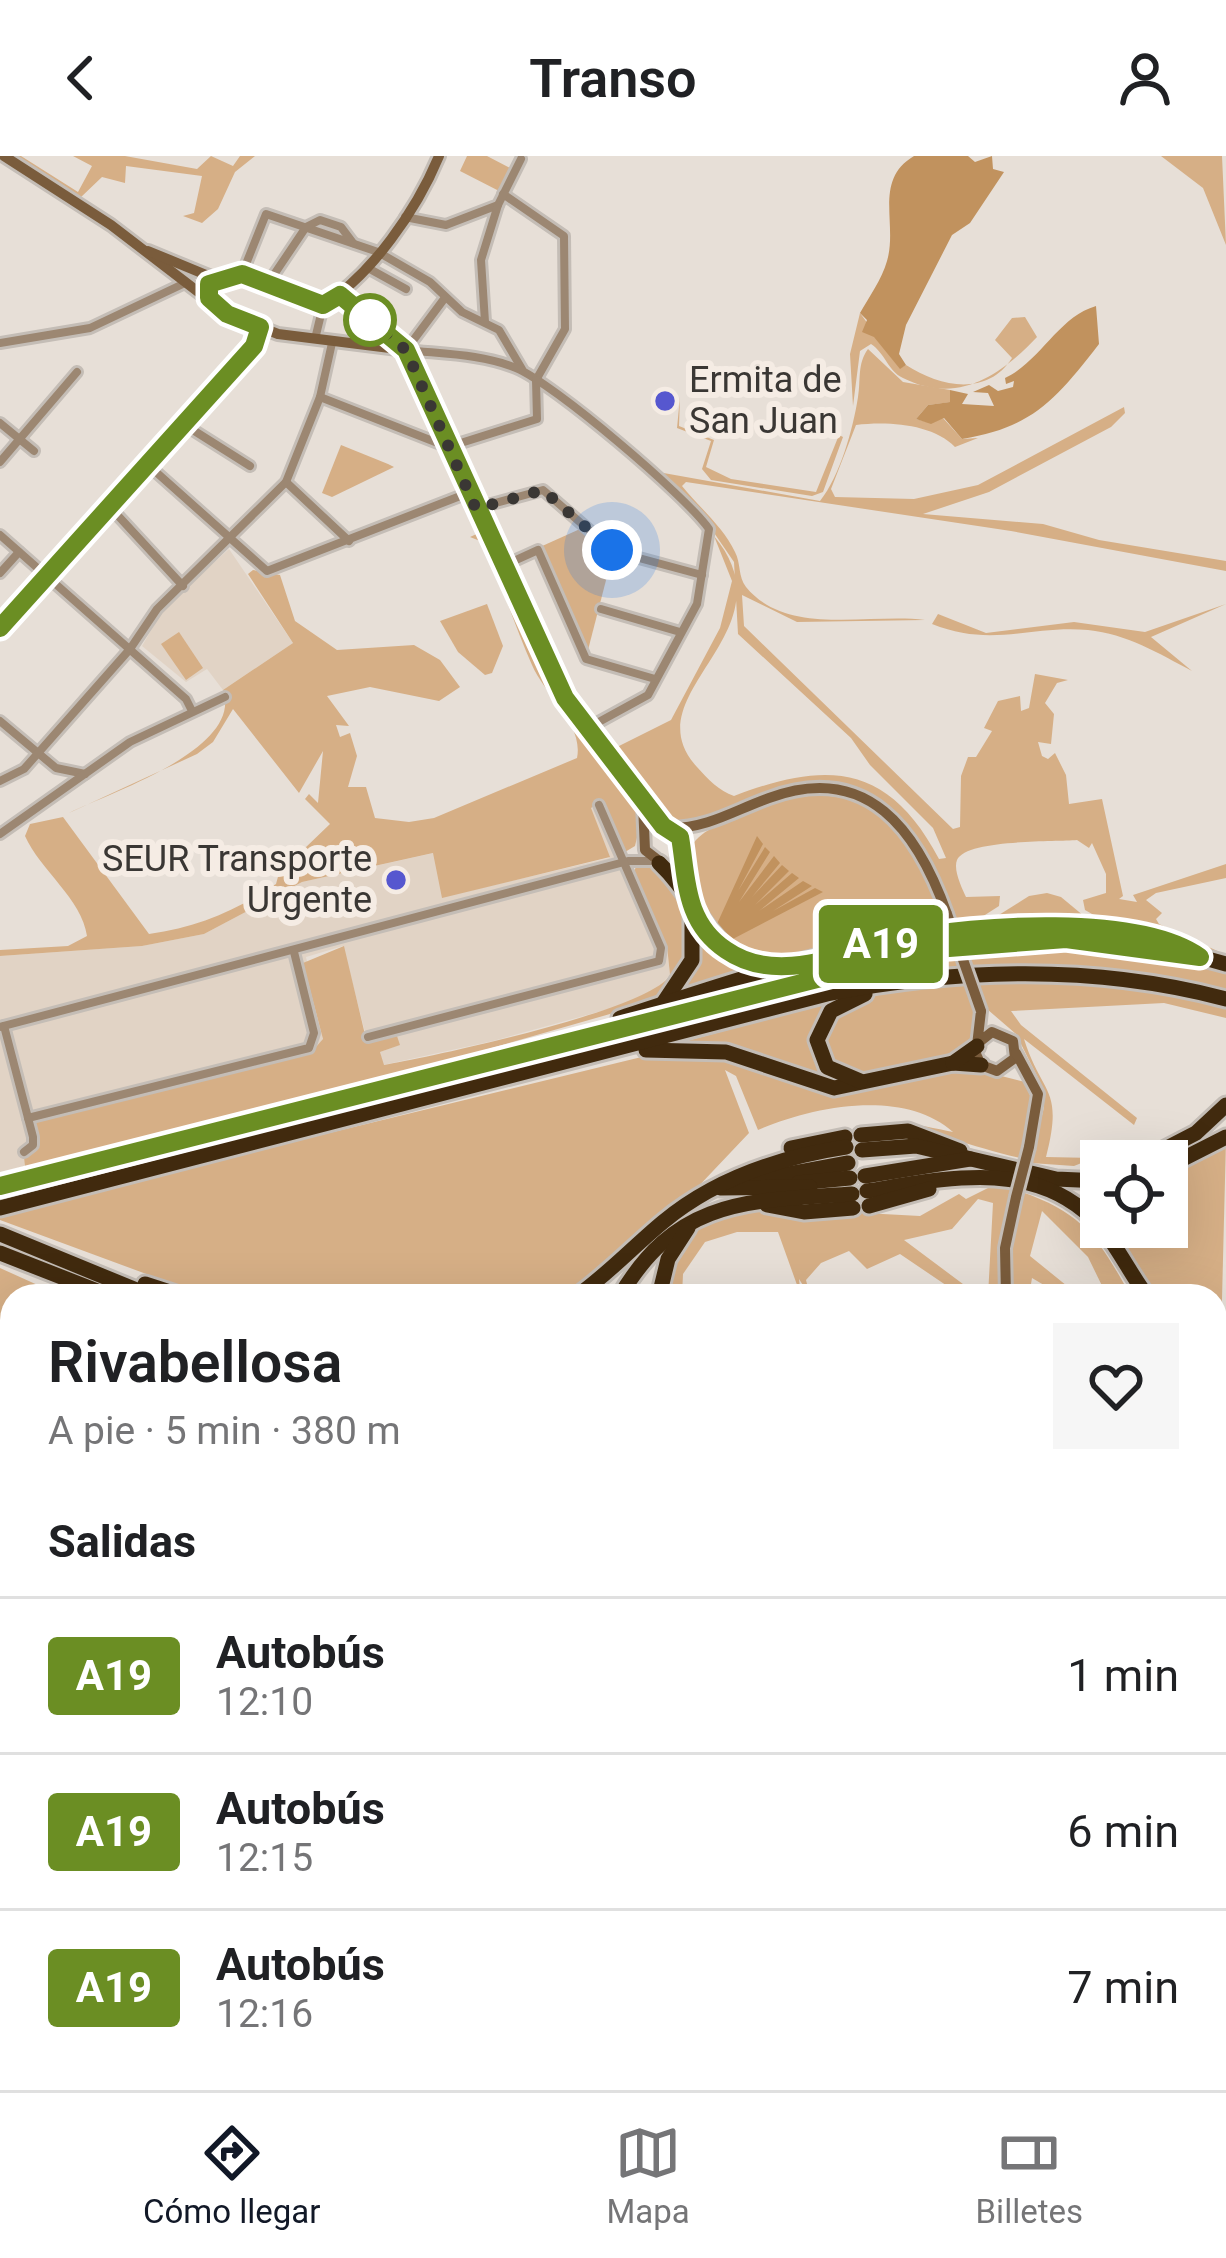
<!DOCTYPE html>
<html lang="es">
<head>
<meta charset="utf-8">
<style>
  :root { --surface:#fff; --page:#f6f6f6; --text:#202124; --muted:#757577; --line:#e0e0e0; --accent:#111827 }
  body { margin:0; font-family:Roboto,sans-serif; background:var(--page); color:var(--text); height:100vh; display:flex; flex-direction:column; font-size:45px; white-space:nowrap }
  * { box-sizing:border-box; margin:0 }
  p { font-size:39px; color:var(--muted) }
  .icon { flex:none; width:66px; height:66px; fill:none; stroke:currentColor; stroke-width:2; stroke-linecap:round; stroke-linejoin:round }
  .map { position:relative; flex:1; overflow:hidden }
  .sheet { position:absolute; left:0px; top:1128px; width:1227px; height:807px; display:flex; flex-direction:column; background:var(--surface); border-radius:36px 36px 0 0; box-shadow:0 12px 48px #0002 }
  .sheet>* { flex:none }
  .badge { padding:0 24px; border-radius:9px; font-size:42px; line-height:78px }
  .tools { position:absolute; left:1080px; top:984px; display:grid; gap:24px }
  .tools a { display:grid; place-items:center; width:108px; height:108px; border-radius:0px; background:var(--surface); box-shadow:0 12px 48px #0002; font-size:60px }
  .you { position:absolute; width:60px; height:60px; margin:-30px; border:9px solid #fff; border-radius:50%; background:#1a73e8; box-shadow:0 0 0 18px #1a73e833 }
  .map>.badge { position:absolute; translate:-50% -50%; box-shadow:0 0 0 6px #fff }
  h2 { padding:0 48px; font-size:45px; line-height:108px }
  .round { display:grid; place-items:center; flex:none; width:126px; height:126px; border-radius:0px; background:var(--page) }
  .headline { display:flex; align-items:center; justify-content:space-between; height:204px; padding:0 48px }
  h1 { font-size:57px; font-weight:600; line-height:90px }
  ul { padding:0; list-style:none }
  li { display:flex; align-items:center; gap:36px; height:156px; padding:0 48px; border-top:3px solid var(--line) }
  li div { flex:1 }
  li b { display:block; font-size:45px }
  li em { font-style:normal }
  li .badge { min-width:132px; font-weight:700; text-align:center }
  header { display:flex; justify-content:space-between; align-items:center; height:156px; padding:0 48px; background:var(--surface); font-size:54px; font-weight:600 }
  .dock { display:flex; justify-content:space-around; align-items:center; height:168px; border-top:3px solid var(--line); background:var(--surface); font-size:33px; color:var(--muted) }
  .dock a { display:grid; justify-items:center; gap:6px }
  .dock .active { color:var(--accent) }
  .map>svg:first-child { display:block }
</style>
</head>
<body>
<header><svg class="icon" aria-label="back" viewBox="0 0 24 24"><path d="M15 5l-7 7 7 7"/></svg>Transo<svg class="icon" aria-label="person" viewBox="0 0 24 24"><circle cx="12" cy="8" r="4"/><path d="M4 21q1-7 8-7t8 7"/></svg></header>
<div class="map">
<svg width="1226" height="1934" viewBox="0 0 1226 1934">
  <rect width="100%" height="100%" fill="#e7dfd7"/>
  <g fill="#e1d3c5">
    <path d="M 229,393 L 293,487 L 223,534 L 207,513 L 186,526 L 142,490 L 164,452 Z"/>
    <path d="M 603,644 L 667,790 L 670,819 L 656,834 L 616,851 L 493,885 L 383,909 L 380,896 L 399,889 L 368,888 L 343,790 L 306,801 L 323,884 L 315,892 L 33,967 L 36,995 L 26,1010 L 0,1017 L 0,800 L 142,790 L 204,778 L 302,726 L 434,697 L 443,741 L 609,702 L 590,651 Z"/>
    <path d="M 0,1190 L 12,1192 L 12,1744 L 0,1741 Z"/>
    <path d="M 191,1923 L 341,1923 L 339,1934 L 251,1934 Z"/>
    <path d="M 957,1923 L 1121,1923 L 1133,1934 L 1015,1934 Z"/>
  </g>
  <g fill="#d6af86">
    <path d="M 11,0 L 21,0 L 78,36 L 92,10 L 73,0 L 125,0 L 197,13 L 211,0 L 233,10 L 240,0 L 255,0 L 235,16 L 218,53 L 202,67 L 183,60 L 194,57 L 202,20 L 126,10 L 125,27 L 102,21 L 80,42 Z"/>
    <path d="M 467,0 L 487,0 L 510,12 L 520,0 L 501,36 L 460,15 Z"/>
    <path d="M 1161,0 L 1222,0 L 1226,89 L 1203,32 Z"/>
    <path d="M 860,157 L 900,212 L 906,209 C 940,231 987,241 1012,202 L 995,184 L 1012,162 L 1025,161 L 1037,181 C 1002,218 959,250 903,222 C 888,215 885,197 871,188 L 860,195 L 853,250 L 850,198 Z"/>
    <path d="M 868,193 L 903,226 L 950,234 L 951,246 L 928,249 L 916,263 L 931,267 L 943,262 L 962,283 L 978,282 L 955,291 C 933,268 888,265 856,269 L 831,333 L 835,341 L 914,343 L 978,329 L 1124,251 L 1125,257 L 1111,271 L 989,336 L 923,358 L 1043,368 L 1099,384 L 1226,405 L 1226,415 L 1011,375 L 686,326 L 682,330 C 699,351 724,372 735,396 C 741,407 738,421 746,431 C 787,481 869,457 925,464 L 797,466 L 742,439 L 744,470 L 953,673 L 960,671 L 961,620 L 968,601 L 976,601 L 992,575 L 984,572 L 998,545 L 1020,540 L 1021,555 L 1029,552 L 1035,518 L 1068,524 L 1057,527 L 1045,547 L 1054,558 L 1051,588 L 1038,586 L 1042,600 L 1048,603 L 1055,597 L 1066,619 L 1069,648 L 1102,643 L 1123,740 L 1119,743 L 1137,746 L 1133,739 L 1226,708 L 1226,722 L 1156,737 L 1146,744 L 1162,757 L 1156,763 L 1159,768 L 1226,799 L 1115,771 L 1085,754 L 1083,744 L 1106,737 L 1106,718 L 1092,687 L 1089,692 L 1077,684 C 1054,686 966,683 957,704 C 953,714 962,732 966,741 L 1000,740 L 999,750 L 974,766 C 931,777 797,814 758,804 C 731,796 720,778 705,756 C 693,738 681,720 688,698 C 695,676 719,669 737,660 C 848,611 907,652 942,763 L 953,761 C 932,675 863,600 768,635 C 742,645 701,676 673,665 C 650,656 617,604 599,583 L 602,570 L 617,591 L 671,564 L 720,472 L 732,425 L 714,380 C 795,477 629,537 697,611 C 708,623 719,635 734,640 C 826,605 888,606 939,703 L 946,702 L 933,672 L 870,609 L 851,582 L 738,478 L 734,406 L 708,368 L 658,316 L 820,345 C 840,320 853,273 858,241 C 861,224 857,208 868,193 Z"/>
    <path d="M 680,241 L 679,270 L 714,284 L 706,311 L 731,323 L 816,336 L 839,279 L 843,281 L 823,336 L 812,340 L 711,324 L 702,313 L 711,285 L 677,272 Z"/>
    <path d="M 341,289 L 388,308 L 394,311 L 332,341 L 322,337 Z"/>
    <path d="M 580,373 L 612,401 L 588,494 L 540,391 Z"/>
    <path d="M 483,375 L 555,534 L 636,641 L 642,660 L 635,690 L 625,696 L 603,644 L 591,652 L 610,701 L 442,742 L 433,697 L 302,726 L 204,778 L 142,790 L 0,800 L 0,794 L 68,790 L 87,780 C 82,743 40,714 25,680 L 30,668 L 63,661 L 149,778 C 198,771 235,755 276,728 L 279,717 L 330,668 L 305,643 L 309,638 L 318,647 L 323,595 L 299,637 L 233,553 L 213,586 L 197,598 L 69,657 C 111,636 244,593 223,534 L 293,487 L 248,418 L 253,414 L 280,419 L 295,465 L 337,494 L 414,489 L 440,504 L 460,531 L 439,545 L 370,531 L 327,540 L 349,570 L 336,569 L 340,581 L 350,577 L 357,600 L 348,631 L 366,631 L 375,662 L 409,666 L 434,662 L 577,602 C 584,568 544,538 532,509 C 514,468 501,425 480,385 L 470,381 Z"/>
    <path d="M 487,448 L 503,490 L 492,517 L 485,519 L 458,496 L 440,465 Z"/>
    <path d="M 1226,448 L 1151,481 L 1192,515 C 1158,497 1127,478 1088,474 C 1030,469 992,492 932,468 L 938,458 L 986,477 L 1074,466 L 1145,476 Z"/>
    <path d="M 179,476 L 203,512 L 186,524 L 161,488 Z"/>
    <path d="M 637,709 C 687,712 699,779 681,817 C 676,827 663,837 655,845 L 308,945 L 0,1024 L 0,1017 L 25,1010 L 24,1001 L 36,995 L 33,964 L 315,892 L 323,883 L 303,807 L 344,790 L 367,887 L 397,880 L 400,889 L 380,896 L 384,909 C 431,901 651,854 670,819 L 667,790 L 634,715 Z"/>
    <path d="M 1047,737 L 1061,741 L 1096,770 L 986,767 L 1029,740 Z"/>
    <path d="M 698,770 L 763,812 L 675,841 Z"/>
    <path d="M 1070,788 L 1176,801 L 1226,814 L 1226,837 L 1098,814 L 941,814 L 148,1008 L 141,1002 L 929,799 Z"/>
    <path d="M 1036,825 L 1159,835 L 1226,849 L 1226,862 L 1164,847 L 1011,855 L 1021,869 L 1137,962 L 1134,969 L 1024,883 C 1042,940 1064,931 1046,1001 L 1094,1002 L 1074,1010 L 1031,1007 L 1044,951 L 1041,928 L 1016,878 L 987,853 L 976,856 L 969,887 L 953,900 L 863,921 L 834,911 C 830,901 822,886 824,876 C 834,825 995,826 1036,825 Z"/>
    <path d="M 836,845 L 816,873 L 839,924 L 825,927 L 702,888 L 679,887 Z"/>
    <path d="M 658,897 L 722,899 L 828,934 L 962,910 L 1025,926 L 1035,953 L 1020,1002 C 967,990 924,969 868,974 C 892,960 927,971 953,976 C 904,932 813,950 758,974 L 736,920 L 725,914 L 749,977 L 694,1035 L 565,1140 L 206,1140 L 0,1064 L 0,1057 Z"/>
    <path d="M 1226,984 L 1221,1183 L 1215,1182 L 1215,1140 L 1153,1140 L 1106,1071 L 1167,1071 L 1167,1013 Z"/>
    <path d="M 992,1030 L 1012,1033 L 998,1097 L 1002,1140 L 988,1140 L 993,1047 L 978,1043 L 952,1073 L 904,1084 L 979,1140 L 962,1140 L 900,1098 L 867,1113 L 849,1095 L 821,1107 L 806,1124 L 810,1140 L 799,1123 L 801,1140 L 778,1076 L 737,1076 L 705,1086 L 683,1118 L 682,1140 L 663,1140 L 684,1083 L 705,1065 L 752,1051 L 920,1060 L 959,1038 L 966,1043 Z"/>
    <path d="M 1022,1036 C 1085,1058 1099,1084 1131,1140 L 1107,1140 L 1088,1101 L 1042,1055 L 1030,1100 L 1072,1134 L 1049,1132 L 1032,1122 L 1029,1140 L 1012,1140 L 1010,1098 Z"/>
    <path d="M 0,1112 L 62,1140 L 12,1140 L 12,1192 L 0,1190 Z"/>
    <path d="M 1226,1490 L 1226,1934 L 1201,1934 L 1200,1923 L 1215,1923 L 1215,1575 Z"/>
    <path d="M 0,1908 L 12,1911 L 12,1923 L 77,1923 L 135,1934 L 45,1934 L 0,1925 Z"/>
    <path d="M 859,1923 L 957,1923 L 1015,1934 L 907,1934 Z"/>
  </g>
  <g fill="#c1925e">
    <path d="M 914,0 L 968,0 L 975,6 L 992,0 L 993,13 L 1004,16 L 970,67 L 952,79 L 906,169 L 899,198 L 906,209 L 900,213 L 874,181 L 862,176 L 867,164 L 860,157 C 869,141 882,123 887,105 C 898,68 873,24 914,0 Z"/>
    <path d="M 1096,150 L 1099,188 C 1055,245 1031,272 962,283 L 944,262 L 931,268 L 916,263 L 928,249 L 950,246 L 950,234 L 968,238 L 962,248 L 994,250 L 988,237 L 973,236 L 989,229 L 998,235 L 1013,231 L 1014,225 L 1006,228 L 1005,222 C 1041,205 1058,161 1096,150 Z"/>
    <path d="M 757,680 L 763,688 L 738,735 L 765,691 L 770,696 L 739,746 L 774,700 L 780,707 L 752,741 L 782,709 L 789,715 L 755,749 L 792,717 L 799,722 L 759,755 L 803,725 L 812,730 L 773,755 L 815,732 L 823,736 L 729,785 L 716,770 Z"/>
  </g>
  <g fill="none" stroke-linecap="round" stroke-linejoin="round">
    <g stroke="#c4bdb6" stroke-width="14">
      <g id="street">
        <path d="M 503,38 L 564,80 L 565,173 L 536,224"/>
        <path d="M 405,61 L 446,69 L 498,49 L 521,3"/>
        <path d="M 368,112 L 406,133"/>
        <path d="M 242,118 L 266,58 L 378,96 L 430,126 L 462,156 L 499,174 L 522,213"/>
        <path d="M 267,129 L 306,71 L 320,64 L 341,71 L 353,87"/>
        <path d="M 444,143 L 406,194 C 442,198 482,198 516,212 C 553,227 686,340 709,373 L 697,448 L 648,539 L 586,573"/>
        <path d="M 485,166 L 481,104 L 498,49"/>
        <path d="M 315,183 L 323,150"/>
        <path d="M 0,187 L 90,172 L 185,127"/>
        <path d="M 320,241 L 448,291 L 537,263 L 536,224"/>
        <path d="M 0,267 L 34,295"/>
        <path d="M 185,269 L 250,310"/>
        <path d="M 0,306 L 77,216"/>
        <path d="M 147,308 L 267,415 L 468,337"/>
        <path d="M 286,326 L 349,385"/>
        <path d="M 110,351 L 183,430"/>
        <path d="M 477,352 L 543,334 L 613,395 L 702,419"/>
        <path d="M 0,379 L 186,543 L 192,555"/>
        <path d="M 503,410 L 538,394 L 586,503 L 655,523"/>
        <path d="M 0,417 L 19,396"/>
        <path d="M 601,453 L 680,476"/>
        <path d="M 0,565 L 56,612 L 85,618"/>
        <path d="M 0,625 L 24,613 L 130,493 L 157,453 L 286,326 L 320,241 L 332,187"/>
        <path d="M 0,678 L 130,586 L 225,541"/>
        <path d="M 4,870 L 33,981 L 33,989 L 24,996"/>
        <path d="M 0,871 L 628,705 L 653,705"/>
        <path d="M 368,881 L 659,805 L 661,792 L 599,649"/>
        <path d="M 28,962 L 309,892 L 314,877 L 294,796"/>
        <path d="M 0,1345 L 12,1347"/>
        <path d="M 0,1469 L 12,1472"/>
        <path d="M 0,1480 L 12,1483"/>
        <path d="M 0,1904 L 12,1907"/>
        <path d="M 98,1923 L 156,1934"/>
        <path d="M 0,1929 L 25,1934"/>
        <path d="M 929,1934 L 931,1923"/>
        <path d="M 938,1934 L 940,1923"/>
      </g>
    </g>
    <g stroke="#c4bdb6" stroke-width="16">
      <g id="secondary">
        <path d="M 4,0 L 111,69 L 227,158 L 278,178 L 406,194"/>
        <path d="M 148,95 L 216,123 L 248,119 L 272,134 L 323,149 C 372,119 417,53 439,0"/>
        <path d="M 340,139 L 403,192"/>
        <path d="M 406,194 L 565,543 L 663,670 L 676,676 L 681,694"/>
        <path d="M 0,472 L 251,194 L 260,171"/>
        <path d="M 643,648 L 645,694 L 663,708"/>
        <path d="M 671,672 C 708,672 735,654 769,642 C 868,605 918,676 947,758"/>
        <path d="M 978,887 L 992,876 L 1013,885 L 1015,902 L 997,915 L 981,909 L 976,898 L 981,855"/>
        <path d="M 1016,897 L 1038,938 L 1029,991"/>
        <path d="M 1006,1140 L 1005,1092 L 1016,1041"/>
        <path d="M 1129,1923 L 1143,1934"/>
      </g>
    </g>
    <g stroke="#c4bdb6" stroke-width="21">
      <g id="highway">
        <path d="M 679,700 L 684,731"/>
        <path d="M 659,707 C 702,747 709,806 777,811"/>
        <path d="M 664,846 L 692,804 L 692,754"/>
        <path d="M 620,862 C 778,810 949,751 1117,777"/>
        <path d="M 646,894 L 726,896 L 834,932 L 953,907 L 981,909"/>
        <path d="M 953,907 L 977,890"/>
        <path d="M 860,925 L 827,911 L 817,884 L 831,855 L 865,838"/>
        <path d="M 861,979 L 908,975 L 960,995"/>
        <path d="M 791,992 L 845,981"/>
        <path d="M 862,994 L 916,990 L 1056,1023 L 1101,1025"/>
        <path d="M 1142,1005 L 1196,977 L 1226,949"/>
        <path d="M 1167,1011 L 1226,981"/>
        <path d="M 865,1020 L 970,1003"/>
        <path d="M 750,1025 L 848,1007"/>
        <path d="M 798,1027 L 850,1022"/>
        <path d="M 0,1030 L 936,793 C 1033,778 1131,780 1226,808"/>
        <path d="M 720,1032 L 810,1031"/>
        <path d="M 867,1035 C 943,1023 1030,1002 1092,1062 C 1115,1084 1128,1115 1147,1140"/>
        <path d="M 767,1049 L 804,1056 L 853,1052"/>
        <path d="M 869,1050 L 929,1033"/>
        <path d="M 0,1052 L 827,838 C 960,812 1094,808 1226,843"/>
        <path d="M 0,1078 L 151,1140"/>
        <path d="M 0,1097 L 110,1140"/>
        <path d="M 145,1128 L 182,1140"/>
        <path d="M 577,1140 C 608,1118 634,1090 663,1066 C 716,1022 780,1001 846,991"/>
        <path d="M 620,1140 C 678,1041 750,1045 852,1038"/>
        <path d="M 659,1140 L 668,1103 L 688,1072"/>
        <path d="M 1217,1322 L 1226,1195"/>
        <path d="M 1215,1514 L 1226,1418"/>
        <path d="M 1173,1923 L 1174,1934"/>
        <path d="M 1194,1923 L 1195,1934"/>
      </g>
    </g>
    <use href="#street" stroke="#9c8772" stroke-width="8"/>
    <use href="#secondary" stroke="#7a5c3c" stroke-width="10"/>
    <use href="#highway" stroke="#412a0e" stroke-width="15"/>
    <g stroke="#98928d" stroke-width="8">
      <g id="rail">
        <path d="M 0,1736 L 12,1738"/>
        <path d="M 1002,1923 L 1060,1934"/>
      </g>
    </g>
    <use href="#rail" stroke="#f5ece4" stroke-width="3" stroke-dasharray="9" stroke-linecap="butt"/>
    <g stroke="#c4bdb6" stroke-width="16" stroke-linecap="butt">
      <g id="secondary-bridge">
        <path d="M 947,758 L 981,855"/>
        <path d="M 1016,1041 L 1029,991"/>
      </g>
    </g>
    <g stroke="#c4bdb6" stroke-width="21" stroke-linecap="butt">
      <path id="highway-bridge" d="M 1215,1359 L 1217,1322"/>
    </g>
    <use href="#secondary-bridge" stroke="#7a5c3c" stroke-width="10"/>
    <use href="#highway-bridge" stroke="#412a0e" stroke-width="15"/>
  </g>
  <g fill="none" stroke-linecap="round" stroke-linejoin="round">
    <g stroke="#fff" stroke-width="27">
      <path id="line" d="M 0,472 L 254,190 L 260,171 L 227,158 L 209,142 L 209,128 L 242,118 L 323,149 L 340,139 L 406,194 L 565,542 L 663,670 L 680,681 C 687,722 684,766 726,794 C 779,831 847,795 903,783 C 975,769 1138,757 1200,801 L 1066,783 L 936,793 L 0,1030"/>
    </g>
    <use href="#line" stroke="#6b8e23" stroke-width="18"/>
    <path stroke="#3a3734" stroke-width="12" stroke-dasharray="0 21.6" d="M 370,164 L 406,194 L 476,353 L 543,334 L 612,394"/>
  </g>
  <circle fill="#fff" stroke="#6b8e23" stroke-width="6" cx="370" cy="164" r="24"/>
  <g fill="#5657cf" stroke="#f5ece4" stroke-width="4.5">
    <circle cx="665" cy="245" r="12"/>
    <circle cx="396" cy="724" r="12"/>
  </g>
  <g text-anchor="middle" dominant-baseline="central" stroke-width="12" stroke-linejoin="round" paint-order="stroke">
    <g font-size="36" fill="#3a3734" stroke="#f5ece4" text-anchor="start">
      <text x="689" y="224">Ermita de<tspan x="689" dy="41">San Juan</tspan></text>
      <text x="372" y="703" text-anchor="end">SEUR Transporte<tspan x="372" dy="41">Urgente</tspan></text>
    </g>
  </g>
</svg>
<div class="tools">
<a><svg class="icon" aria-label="locate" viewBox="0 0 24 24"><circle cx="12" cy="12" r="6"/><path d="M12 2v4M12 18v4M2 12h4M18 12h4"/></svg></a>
</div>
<div class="you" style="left:612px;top:394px"></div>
<b class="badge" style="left:881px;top:788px;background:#6b8e23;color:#fff">A19</b>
<section class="sheet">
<div class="headline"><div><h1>Rivabellosa</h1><p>A pie · 5 min · 380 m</p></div><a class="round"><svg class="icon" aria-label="heart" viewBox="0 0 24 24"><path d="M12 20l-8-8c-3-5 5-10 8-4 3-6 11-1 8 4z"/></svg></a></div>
<h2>Salidas</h2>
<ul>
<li><span class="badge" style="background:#6b8e23;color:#fff">A19</span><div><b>Autobús</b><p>12:10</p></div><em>1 min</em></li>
<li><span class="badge" style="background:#6b8e23;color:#fff">A19</span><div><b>Autobús</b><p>12:15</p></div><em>6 min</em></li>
<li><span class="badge" style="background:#6b8e23;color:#fff">A19</span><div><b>Autobús</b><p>12:16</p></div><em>7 min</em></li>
</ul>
</section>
</div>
<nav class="dock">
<a class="active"><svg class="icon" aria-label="directions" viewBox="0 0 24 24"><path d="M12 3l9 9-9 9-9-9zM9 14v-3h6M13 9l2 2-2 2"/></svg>Cómo llegar</a>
<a><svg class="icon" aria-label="map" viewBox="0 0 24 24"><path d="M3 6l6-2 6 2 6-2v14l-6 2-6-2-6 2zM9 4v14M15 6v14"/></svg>Mapa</a>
<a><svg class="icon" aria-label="tickets" viewBox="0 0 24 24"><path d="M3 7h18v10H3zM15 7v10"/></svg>Billetes</a>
</nav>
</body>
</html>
